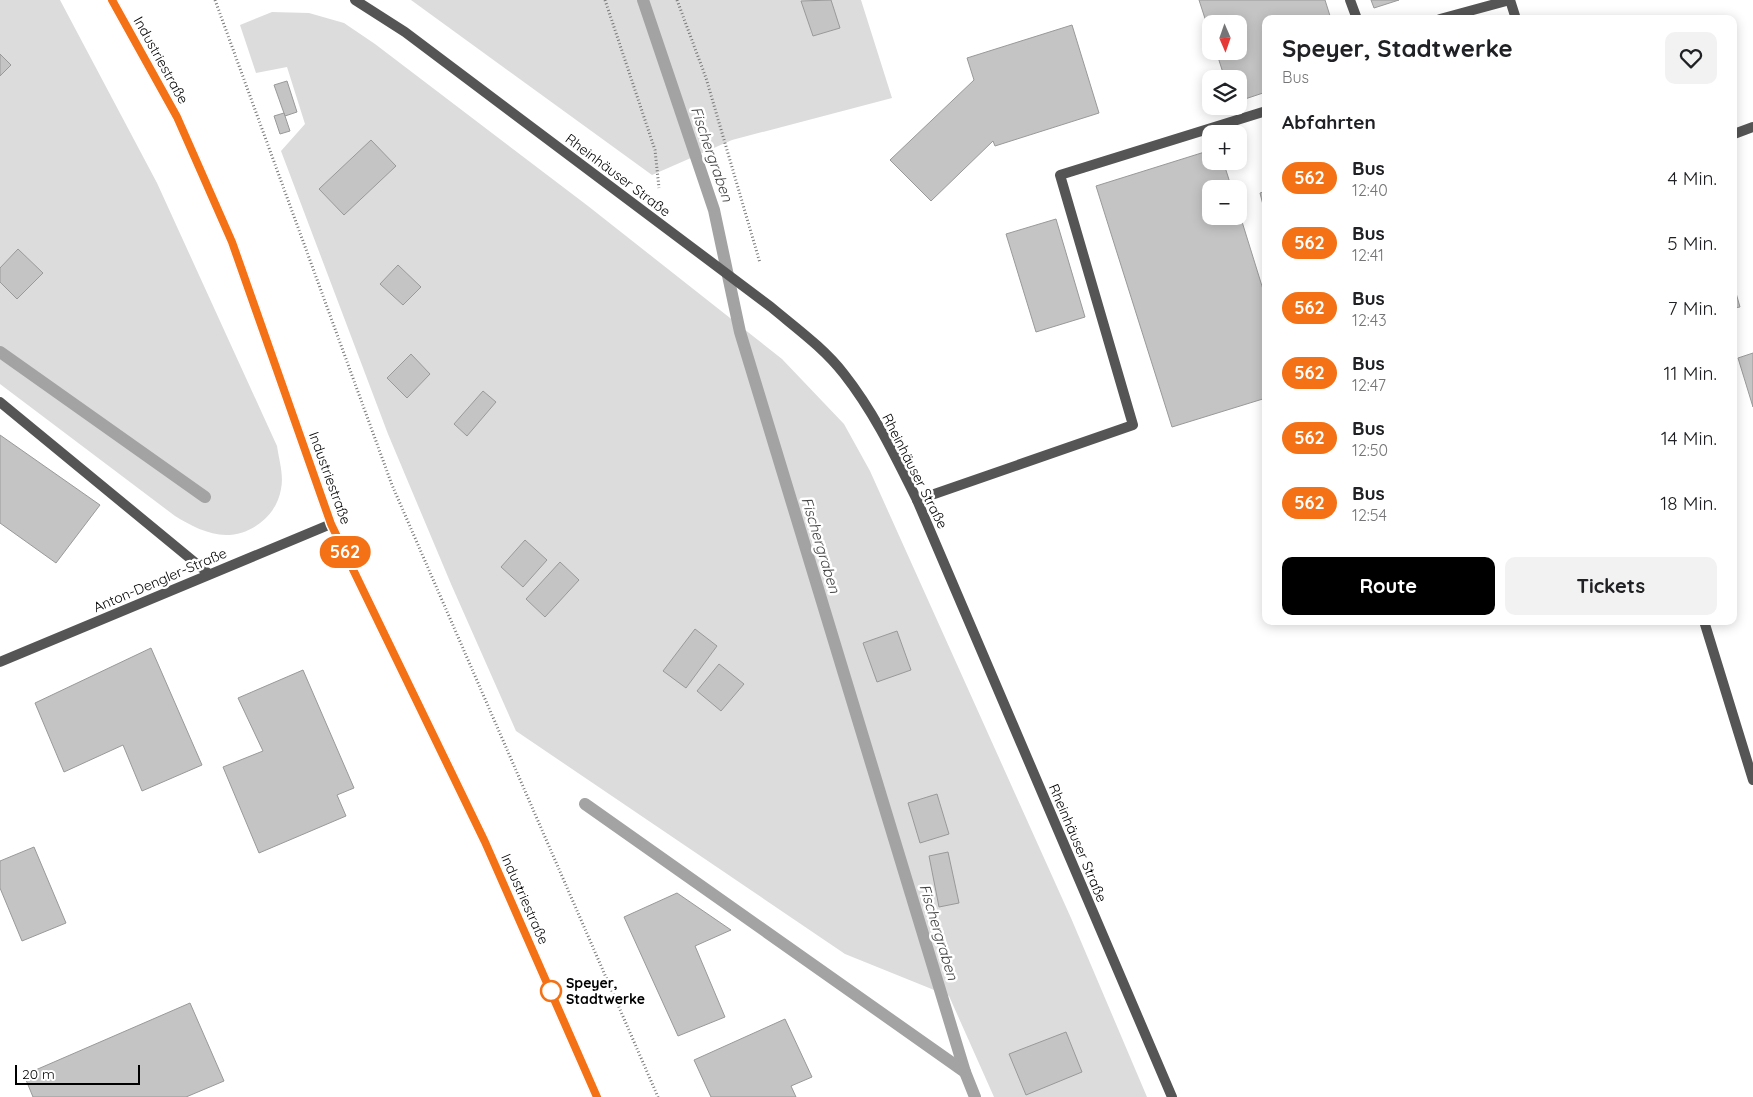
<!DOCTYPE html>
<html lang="de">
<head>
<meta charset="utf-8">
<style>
  :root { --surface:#fff; --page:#f2f2f2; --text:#202124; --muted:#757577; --accent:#000 }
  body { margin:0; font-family:Quicksand,sans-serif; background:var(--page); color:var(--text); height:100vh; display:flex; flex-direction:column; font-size:19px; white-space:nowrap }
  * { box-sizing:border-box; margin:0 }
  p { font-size:16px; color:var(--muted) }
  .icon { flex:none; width:28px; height:28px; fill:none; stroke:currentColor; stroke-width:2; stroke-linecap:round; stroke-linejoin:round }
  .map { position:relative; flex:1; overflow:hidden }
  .drawer { position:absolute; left:1262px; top:15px; width:475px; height:610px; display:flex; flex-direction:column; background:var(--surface); border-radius:10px; box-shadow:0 2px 12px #0003 }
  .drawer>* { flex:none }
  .badge { padding:0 10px; border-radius:16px; font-size:18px; line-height:32px }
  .needle { width:32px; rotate:178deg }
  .controls { position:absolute; left:1202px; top:15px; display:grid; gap:10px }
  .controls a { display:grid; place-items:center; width:45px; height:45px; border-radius:10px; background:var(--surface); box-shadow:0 2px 12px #0003; font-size:25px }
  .scale { position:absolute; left:15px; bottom:12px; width:125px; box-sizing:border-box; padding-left:5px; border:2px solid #000; border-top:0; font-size:14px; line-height:18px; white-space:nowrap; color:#000; -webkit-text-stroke:4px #fff; paint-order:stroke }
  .map>.badge { position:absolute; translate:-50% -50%; box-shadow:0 0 0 2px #fff }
  h2 { padding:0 20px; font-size:19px; line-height:45px }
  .round { display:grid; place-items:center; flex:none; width:52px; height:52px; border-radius:10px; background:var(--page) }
  .overview { display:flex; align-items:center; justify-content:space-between; height:85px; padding:0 20px }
  h1 { font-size:24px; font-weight:800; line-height:38px }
  .button { display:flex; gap:10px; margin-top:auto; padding:10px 20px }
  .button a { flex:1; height:58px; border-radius:10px; background:var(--accent); color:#fff; font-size:20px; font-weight:800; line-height:58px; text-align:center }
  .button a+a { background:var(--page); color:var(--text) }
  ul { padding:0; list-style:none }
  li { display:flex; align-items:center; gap:15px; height:65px; padding:0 20px }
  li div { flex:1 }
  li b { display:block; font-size:19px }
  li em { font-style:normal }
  li .badge { min-width:55px; font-weight:700; text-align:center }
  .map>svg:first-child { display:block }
</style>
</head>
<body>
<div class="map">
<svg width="1753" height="1097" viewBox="0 0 1753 1097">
  <rect width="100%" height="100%" fill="#fff"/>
  <g fill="#dcdcdc">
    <path d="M 0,0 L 60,0 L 157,183 L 277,446 C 279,460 284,475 281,489 C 277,515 252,535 226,535 C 208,535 190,525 175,516 L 0,384 Z"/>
    <path d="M 411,0 L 861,0 L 892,98 L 732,140 L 652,175 Z"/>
    <path d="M 272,12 L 309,13 L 344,23 L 375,44 L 588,206 L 782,359 L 844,424 L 870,471 L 1071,918 L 1147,1097 L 994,1097 L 949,996 L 845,954 L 516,731 L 451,584 L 388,434 L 281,151 L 305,124 L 287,67 L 256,73 L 240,25 Z"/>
  </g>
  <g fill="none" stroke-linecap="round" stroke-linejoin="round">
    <g stroke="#a3a3a3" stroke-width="12">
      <path d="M 643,0 L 714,210 L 740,332 L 965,1072 L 975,1097"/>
      <path d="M 0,352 L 205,497"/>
      <path d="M 585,804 L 965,1072"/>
    </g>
  </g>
  <g fill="#c4c4c4" stroke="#999">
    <path d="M 831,0 L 840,28 L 813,36 L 801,1 Z"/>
    <path d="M 1199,0 L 1325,0 L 1331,19 L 1266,19 L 1266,92 L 1239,101 L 1239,79 L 1225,79 L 1216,51 L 1239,51 L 1239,24 L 1211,24 L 1211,37 Z"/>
    <path d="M 1371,0 L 1399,0 L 1374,8 Z"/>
    <path d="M 1072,25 L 1099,113 L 995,146 L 993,141 L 931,201 L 890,160 L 974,80 L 967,58 Z"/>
    <path d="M 0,54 L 11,65 L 0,76 Z"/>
    <path d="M 287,81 L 297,112 L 285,116 L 274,85 Z"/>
    <path d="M 284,113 L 290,131 L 280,134 L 274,116 Z"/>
    <path d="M 371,140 L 396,166 L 344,215 L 319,189 Z"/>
    <path d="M 1211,150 L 1211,161 L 1223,161 L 1232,189 L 1211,189 L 1211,216 L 1239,216 L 1239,212 L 1266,299 L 1266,398 L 1172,427 L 1096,186 Z"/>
    <path d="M 1266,191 L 1266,217 L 1260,193 Z"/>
    <path d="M 1056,219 L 1085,317 L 1036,332 L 1006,234 Z"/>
    <path d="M 18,249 L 43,273 L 17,299 L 0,282 L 0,268 Z"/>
    <path d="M 398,265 L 421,287 L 403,305 L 380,284 Z"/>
    <path d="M 1734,286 L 1740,307 L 1734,308 Z"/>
    <path d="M 1753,353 L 1753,407 L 1738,358 Z"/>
    <path d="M 411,354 L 430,374 L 407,398 L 387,378 Z"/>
    <path d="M 483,391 L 496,402 L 467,436 L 454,424 Z"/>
    <path d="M 0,435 L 100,505 L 56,563 L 0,523 Z"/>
    <path d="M 525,540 L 547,560 L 523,587 L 501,567 Z"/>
    <path d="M 560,562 L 579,580 L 545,617 L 526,599 Z"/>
    <path d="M 695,629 L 717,646 L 686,688 L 663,671 Z"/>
    <path d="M 897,631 L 911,670 L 877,682 L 863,643 Z"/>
    <path d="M 151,648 L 202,765 L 142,791 L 123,745 L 64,772 L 35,703 Z"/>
    <path d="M 719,664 L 744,684 L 721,711 L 697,691 Z"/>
    <path d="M 303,670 L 354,788 L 337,795 L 346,816 L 259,853 L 223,767 L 263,751 L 238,698 Z"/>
    <path d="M 937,794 L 949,834 L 920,843 L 908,803 Z"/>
    <path d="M 34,847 L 66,923 L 22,941 L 0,888 L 0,861 Z"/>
    <path d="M 948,852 L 959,903 L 939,907 L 929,856 Z"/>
    <path d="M 677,893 L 731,930 L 695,946 L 725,1017 L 678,1036 L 624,917 Z"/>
    <path d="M 190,1003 L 224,1081 L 186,1097 L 33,1097 L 24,1075 Z"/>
    <path d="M 785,1019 L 812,1077 L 791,1086 L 796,1097 L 711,1097 L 694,1060 Z"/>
    <path d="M 1066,1032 L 1082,1072 L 1026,1095 L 1009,1054 Z"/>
  </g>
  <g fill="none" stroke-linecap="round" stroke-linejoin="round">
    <g stroke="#777" stroke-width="3" stroke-dasharray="1 2.5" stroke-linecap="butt">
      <path d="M 215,0 L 392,485 L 658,1097"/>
      <path d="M 605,0 L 655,150 L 659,188"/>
      <path d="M 677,0 L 706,78 L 760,263"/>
    </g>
    <g stroke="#555" stroke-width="10">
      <path d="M 1350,0 L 1357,19"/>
      <path d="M 1440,19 L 1510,0"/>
      <path d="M 1734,134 L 1753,127"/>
      <path d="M 0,402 L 209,574"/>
      <path d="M 917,500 L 1133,425 L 1060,175 L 1266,111"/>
    </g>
    <g stroke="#555" stroke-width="10">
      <path d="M 355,0 L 405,32 L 771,307 C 796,328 824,348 844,374 C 874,412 895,456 917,500 L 1172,1097"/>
      <path d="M 1510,0 L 1516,19"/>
      <path d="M 1704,621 L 1753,780"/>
      <path d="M 0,662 L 331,524"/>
    </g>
    <path stroke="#555" stroke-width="10" d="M 112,0 L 177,117 L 232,242 L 331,524 L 485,842 L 597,1097"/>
  </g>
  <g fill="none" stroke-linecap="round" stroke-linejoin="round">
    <g stroke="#fff" stroke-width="11">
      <path id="line" d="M 112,0 L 177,117 L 232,242 L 331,524 L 485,842 L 597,1097"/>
    </g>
    <use href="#line" stroke="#f47115" stroke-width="8"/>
  </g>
  <circle fill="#fff" stroke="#f47115" stroke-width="2.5" cx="551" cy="991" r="10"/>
  <g text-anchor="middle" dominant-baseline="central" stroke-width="5" stroke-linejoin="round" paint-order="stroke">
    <g font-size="14" fill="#000" stroke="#fff">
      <text transform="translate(161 60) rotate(61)">Industriestraße</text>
      <text transform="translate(618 175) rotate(37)">Rheinhäuser Straße</text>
      <text transform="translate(915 471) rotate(63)">Rheinhäuser Straße</text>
      <text transform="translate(330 478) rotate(70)">Industriestraße</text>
      <text transform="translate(160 580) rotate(-23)">Anton-Dengler-Straße</text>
      <text transform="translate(1078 843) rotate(67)">Rheinhäuser Straße</text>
      <text transform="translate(525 899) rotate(66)">Industriestraße</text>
    </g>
    <g font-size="14" font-weight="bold" fill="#000" stroke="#fff" text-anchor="start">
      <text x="566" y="983">Speyer,<tspan x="566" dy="16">Stadtwerke</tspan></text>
    </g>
    <g font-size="15" font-style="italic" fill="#444" stroke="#fff">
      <text transform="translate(712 154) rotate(71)">Fischergraben</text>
      <text transform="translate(821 545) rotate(73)">Fischergraben</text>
      <text transform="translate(939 932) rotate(73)">Fischergraben</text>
    </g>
  </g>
</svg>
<div class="controls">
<a><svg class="needle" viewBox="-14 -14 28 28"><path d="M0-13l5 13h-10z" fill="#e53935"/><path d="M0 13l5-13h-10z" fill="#757577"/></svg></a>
<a><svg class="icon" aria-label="layers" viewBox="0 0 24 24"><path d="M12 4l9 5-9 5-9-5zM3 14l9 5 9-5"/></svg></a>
<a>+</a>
<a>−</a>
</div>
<div class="scale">20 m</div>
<b class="badge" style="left:345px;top:552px;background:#f47115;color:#fff">562</b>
<section class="drawer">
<div class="overview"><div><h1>Speyer, Stadtwerke</h1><p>Bus</p></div><a class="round"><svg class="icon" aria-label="heart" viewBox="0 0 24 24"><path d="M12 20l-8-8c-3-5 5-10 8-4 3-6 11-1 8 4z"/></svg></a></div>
<h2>Abfahrten</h2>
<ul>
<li><span class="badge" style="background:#f47115;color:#fff">562</span><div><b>Bus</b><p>12:40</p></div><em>4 Min.</em></li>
<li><span class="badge" style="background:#f47115;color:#fff">562</span><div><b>Bus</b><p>12:41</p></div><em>5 Min.</em></li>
<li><span class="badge" style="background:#f47115;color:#fff">562</span><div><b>Bus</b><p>12:43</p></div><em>7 Min.</em></li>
<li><span class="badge" style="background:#f47115;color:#fff">562</span><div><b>Bus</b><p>12:47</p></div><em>11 Min.</em></li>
<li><span class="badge" style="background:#f47115;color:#fff">562</span><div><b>Bus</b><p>12:50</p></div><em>14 Min.</em></li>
<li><span class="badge" style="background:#f47115;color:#fff">562</span><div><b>Bus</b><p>12:54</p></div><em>18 Min.</em></li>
</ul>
<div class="button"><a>Route</a><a>Tickets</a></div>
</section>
</div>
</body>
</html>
